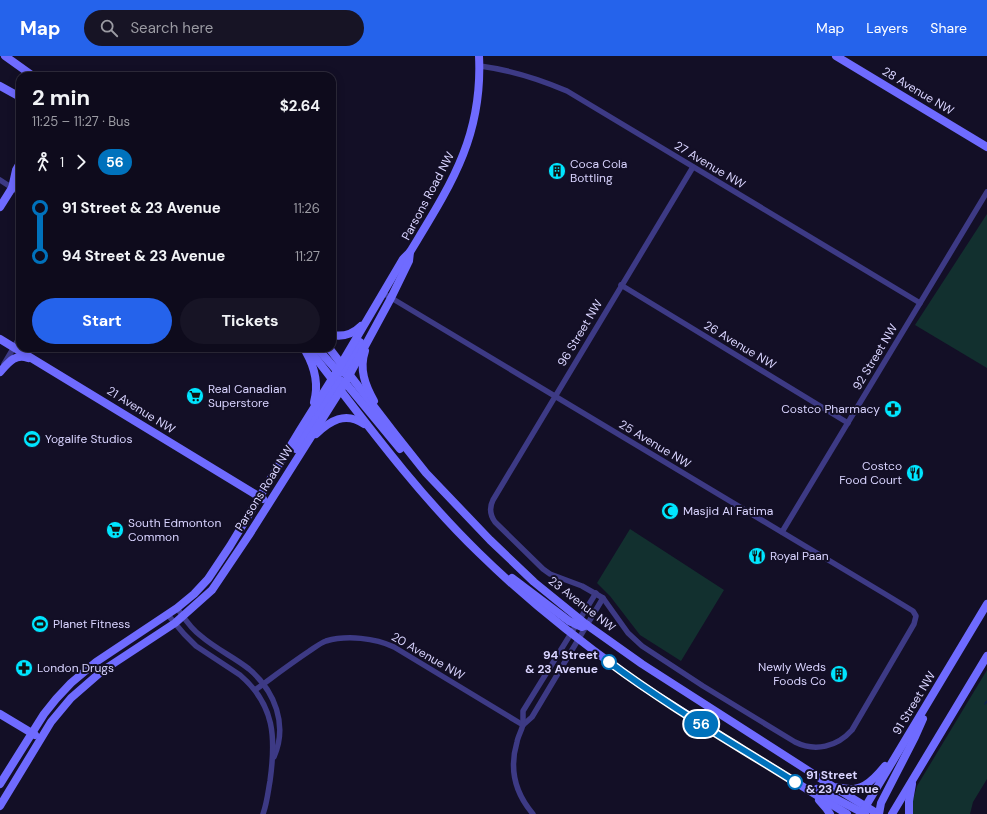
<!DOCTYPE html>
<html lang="en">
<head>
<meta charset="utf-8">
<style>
  :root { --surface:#0e0b1c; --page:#171425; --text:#f1f3f6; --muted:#9b9ba3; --line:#2e2b3b; --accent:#2563eb }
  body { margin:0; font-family:"DM Sans",sans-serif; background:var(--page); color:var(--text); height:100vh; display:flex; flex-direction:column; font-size:15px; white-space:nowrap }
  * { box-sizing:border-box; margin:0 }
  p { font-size:13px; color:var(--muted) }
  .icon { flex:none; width:22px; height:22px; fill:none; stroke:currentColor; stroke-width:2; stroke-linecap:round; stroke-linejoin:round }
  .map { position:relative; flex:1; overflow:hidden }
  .side { position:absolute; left:16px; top:16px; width:320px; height:280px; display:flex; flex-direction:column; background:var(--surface); border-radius:12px; box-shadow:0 2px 10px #0003,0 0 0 1px var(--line) }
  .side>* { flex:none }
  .badge { padding:0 8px; border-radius:13px; font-size:14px; line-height:26px }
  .map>.badge { position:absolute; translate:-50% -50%; box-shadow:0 0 0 2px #fff }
  .legs { display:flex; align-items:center; gap:6px; height:44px; padding:0 16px; font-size:13px }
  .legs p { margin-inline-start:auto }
  .summary { display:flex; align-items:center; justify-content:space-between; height:68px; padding:0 16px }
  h1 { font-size:22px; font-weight:700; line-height:30px }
  .button { display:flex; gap:8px; margin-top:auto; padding:8px 16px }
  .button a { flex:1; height:46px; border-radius:24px; background:var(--accent); color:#fff; font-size:16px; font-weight:700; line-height:46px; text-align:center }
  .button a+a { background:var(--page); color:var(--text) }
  ul { padding:0 16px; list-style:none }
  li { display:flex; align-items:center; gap:14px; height:48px; font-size:15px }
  li i { display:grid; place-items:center; width:6px; height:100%; margin:0 5px; background:currentColor }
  li i::after { content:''; width:10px; height:10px; margin:-5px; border:3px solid; border-radius:50%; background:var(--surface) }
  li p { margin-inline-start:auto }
  li:first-child i { background:linear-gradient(#0000 50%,currentColor 0) }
  li:last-child i { background:linear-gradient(currentColor 50%,#0000 0) }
  header { display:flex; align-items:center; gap:24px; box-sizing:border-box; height:56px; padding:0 20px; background:var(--accent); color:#fff }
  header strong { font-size:19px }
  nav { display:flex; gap:22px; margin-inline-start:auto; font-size:14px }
  .search { width:280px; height:36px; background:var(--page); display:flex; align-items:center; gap:10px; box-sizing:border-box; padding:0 14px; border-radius:22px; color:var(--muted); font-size:15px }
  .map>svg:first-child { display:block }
</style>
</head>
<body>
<header>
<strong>Map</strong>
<div class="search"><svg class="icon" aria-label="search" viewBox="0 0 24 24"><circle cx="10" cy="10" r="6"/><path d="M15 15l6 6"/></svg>Search here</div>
<nav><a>Map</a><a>Layers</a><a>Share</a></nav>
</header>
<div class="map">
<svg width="987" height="758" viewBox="0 0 987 758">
  <rect width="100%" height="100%" fill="#130f26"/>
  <g fill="#12302f">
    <path d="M 987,158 L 987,312 L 915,269 Z"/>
    <path d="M 630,473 L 724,534 L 681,605 L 640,579 L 610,540 L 597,527 Z"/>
    <path d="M 987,614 L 987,723 L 973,746 L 970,758 L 912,758 L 913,744 L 917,730 Z"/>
  </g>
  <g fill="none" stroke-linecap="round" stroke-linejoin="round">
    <path stroke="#0c2248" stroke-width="1.5" d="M 985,648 L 987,645"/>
    <g stroke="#3d3a85" stroke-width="5.5">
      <path d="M 480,10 C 510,14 539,23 567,35 L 920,247"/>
      <path d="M 0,124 L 20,137"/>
      <path d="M 621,229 L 848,367"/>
      <path d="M 383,237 C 550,337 717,438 885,538 L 913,555 L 916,560 L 914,568 L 852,674 C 837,691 815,696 795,686 L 703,630 L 642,590 L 628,577 L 603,542 L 582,530 L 550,518 L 543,513 L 495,466 C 490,459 489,452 493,444 C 559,333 627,222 693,111"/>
      <path d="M 4,308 L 20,281"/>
      <path d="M 782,476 L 987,136"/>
      <path d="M 177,552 C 184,562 191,573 201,580 C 216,593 234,601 249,613 C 275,635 288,669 274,701"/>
      <path d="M 168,559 L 184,578 L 196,590 L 240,619 C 275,649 276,682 270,725 C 268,736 267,747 263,758"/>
      <path d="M 255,634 C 273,621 290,608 308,596 C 313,593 320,587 326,585 C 347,579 375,582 394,591 L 523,669"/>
      <path d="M 523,669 L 532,661 L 603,542"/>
      <path d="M 533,758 C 515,737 509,713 517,686 C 518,680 522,674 523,668 C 523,664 523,660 523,655 L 596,537"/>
    </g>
    <g stroke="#6f6bff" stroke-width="8">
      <path d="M 5,0 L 33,20"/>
      <path d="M 836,0 L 987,91"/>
      <path d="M 0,30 L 20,41"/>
      <path d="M 12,132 L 16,114 L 20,107"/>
      <path d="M 0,151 L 12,132 L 20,124"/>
      <path d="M 332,279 C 343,281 353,278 361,270"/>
      <path d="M 0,283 L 263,443"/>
      <path d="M 308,292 C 363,363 415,435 479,497 C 525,542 575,582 627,619 C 657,641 690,660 721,680 C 763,706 805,732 847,758"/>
      <path d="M 317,292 L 339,317"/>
      <path d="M 329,292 L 395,378 L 426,417 L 490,484 L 534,526 L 587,569 L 642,608 L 829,728 L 878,758"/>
      <path d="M 365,295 C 359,313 365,329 374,345"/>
      <path d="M 306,296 C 315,312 319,328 314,346"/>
      <path d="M 0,316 C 8,307 15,297 28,302"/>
      <path d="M 344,317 L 360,286"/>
      <path d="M 340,324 L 348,330 L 400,393"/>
      <path d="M 316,378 C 330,365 345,355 364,368"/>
      <path d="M 296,393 L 338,324"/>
      <path d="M 512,522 L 569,565 L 582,571 L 587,569"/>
      <path d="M 0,658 L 35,679"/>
      <path d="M 0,728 L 44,658 L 56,643 L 71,627 L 96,606 L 177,552 L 194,538 L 208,523 L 230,490 L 300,374 L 337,315 L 403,203 L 410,196 C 450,130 483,81 479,0"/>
      <path d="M 838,731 C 860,738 872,726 885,710"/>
      <path d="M 817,733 L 865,758"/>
      <path d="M 819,744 L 826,752 L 830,758"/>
      <path d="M 0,750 L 51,666 L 71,642 L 102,615 L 175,567 L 212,534 L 249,479 L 345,327 L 391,242 L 409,205 L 410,196"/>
      <path d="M 861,758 L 987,548"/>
      <path d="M 879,758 L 881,747 L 915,681 L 923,663"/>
      <path d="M 892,758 L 987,600"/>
      <path d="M 909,758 L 909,745 L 912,728"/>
    </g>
  </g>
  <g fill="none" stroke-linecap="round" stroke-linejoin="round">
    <g stroke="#fff" stroke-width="9">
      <path id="line-1" d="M 609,606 C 668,650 733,687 795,726"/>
    </g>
    <use href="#line-1" stroke="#0072bc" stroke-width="6"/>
  </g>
  <defs>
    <g id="building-disc" transform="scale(0.9)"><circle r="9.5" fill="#00e5ff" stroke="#130f26"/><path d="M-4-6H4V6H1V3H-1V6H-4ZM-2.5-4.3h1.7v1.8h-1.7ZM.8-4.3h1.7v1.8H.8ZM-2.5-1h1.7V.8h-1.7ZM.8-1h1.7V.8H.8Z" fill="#111"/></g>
    <g id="supermarket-disc" transform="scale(0.9)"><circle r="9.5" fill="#00e5ff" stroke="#130f26"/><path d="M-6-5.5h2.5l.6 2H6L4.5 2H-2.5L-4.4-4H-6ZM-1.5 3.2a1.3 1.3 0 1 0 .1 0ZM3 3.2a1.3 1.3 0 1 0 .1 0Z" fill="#111"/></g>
    <g id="pharmacy-disc" transform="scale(0.9)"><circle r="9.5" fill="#00e5ff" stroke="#130f26"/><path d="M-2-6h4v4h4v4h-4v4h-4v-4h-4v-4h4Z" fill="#111"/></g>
    <g id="stadium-disc" transform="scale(0.9)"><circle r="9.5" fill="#00e5ff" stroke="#130f26"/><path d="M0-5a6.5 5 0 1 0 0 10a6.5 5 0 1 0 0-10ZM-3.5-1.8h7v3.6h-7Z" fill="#111"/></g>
    <g id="restaurant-disc" transform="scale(0.9)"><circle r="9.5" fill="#00e5ff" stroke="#130f26"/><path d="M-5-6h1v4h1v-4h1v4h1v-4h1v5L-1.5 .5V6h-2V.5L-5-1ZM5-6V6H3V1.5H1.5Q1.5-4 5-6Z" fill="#111"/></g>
    <g id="mosque-disc" transform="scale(0.9)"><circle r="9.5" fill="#00e5ff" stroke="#130f26"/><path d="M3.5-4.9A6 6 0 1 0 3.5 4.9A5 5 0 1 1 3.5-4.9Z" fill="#111"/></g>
  </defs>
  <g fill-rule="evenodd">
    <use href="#building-disc" x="557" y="115"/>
    <use href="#supermarket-disc" x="195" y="340"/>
    <use href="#pharmacy-disc" x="893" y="353"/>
    <use href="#stadium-disc" x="32" y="383"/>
    <use href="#restaurant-disc" x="915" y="417"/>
    <use href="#mosque-disc" x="670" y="455"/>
    <use href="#supermarket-disc" x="115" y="474"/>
    <use href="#restaurant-disc" x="757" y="500"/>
    <use href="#stadium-disc" x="40" y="568"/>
    <use href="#pharmacy-disc" x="24" y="612"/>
    <use href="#building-disc" x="839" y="618"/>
  </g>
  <g fill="#fff" stroke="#0072bc" stroke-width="2">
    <circle cx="609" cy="606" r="7"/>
    <circle cx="795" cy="726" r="7"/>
  </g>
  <g text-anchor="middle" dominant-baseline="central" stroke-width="4" stroke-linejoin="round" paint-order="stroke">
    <g font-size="12" fill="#d9d4ff" stroke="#130f26">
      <text transform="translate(918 35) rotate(31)">28 Avenue NW</text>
      <text transform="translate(710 109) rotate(31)">27 Avenue NW</text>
      <text transform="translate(428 140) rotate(-62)">Parsons Road NW</text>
      <text transform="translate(580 277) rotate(-59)">96 Street NW</text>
      <text transform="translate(740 289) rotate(31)">26 Avenue NW</text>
      <text transform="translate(875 301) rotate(-59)">92 Street NW</text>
      <text transform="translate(141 354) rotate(32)">21 Avenue NW</text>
      <text transform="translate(655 388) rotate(31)">25 Avenue NW</text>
      <text transform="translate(264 432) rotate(-58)">Parsons Road NW</text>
      <text transform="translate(582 548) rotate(38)">23 Avenue NW</text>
      <text transform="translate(428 600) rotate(30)">20 Avenue NW</text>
      <text transform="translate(914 647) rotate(-59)">91 Street NW</text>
    </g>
    <g font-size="12" fill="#d9d4ff" stroke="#130f26" text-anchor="start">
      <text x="570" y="108">Coca Cola<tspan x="570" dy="14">Bottling</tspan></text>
      <text x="208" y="333">Real Canadian<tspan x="208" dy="14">Superstore</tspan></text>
      <text x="880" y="353" text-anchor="end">Costco Pharmacy</text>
      <text x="45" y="383">Yogalife Studios</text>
      <text x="902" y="410" text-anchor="end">Costco<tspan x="902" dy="14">Food Court</tspan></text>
      <text x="683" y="455">Masjid Al Fatima</text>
      <text x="128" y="467">South Edmonton<tspan x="128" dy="14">Common</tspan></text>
      <text x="770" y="500">Royal Paan</text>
      <text x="53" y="568">Planet Fitness</text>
      <text x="826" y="611" text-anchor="end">Newly Weds<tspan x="826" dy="14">Foods Co</tspan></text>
      <text x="37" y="612">London Drugs</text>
    </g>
    <g font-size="12" font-weight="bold" fill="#d9d4ff" stroke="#130f26" text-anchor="end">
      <text x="598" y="599">94 Street<tspan x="598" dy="14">&amp; 23 Avenue</tspan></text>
      <text x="806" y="719" text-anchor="start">91 Street<tspan x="806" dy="14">&amp; 23 Avenue</tspan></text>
    </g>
  </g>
</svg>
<b class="badge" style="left:701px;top:668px;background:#0072bc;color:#fff">56</b>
<section class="side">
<div class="summary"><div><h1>2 min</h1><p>11:25 – 11:27 · Bus</p></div><b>$2.64</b></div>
<div class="legs"><svg class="icon" aria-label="walk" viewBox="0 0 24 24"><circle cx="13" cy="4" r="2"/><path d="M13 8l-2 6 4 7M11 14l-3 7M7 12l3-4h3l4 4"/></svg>1<svg class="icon" aria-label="forward" viewBox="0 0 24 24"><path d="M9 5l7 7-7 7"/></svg><b class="badge" style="background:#0072bc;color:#fff">56</b></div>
<ul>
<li><i style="color:#0072bc"></i><b>91 Street &amp; 23 Avenue</b><p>11:26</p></li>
<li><i style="color:#0072bc"></i><b>94 Street &amp; 23 Avenue</b><p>11:27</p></li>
</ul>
<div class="button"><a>Start</a><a>Tickets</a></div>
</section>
</div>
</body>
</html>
